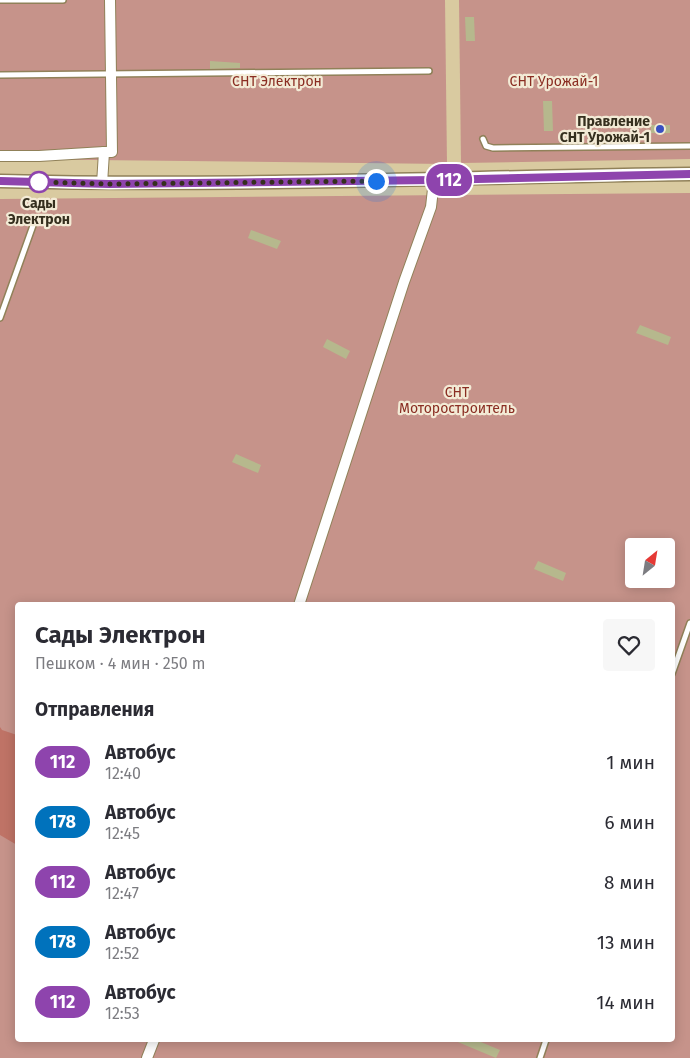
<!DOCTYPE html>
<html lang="ru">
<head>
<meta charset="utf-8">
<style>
  :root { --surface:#fff; --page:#f7f7f7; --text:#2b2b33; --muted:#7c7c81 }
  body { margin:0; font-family:"Fira Sans",sans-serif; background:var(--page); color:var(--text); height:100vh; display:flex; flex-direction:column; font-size:19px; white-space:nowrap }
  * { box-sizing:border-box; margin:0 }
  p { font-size:16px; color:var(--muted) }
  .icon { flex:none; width:28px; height:28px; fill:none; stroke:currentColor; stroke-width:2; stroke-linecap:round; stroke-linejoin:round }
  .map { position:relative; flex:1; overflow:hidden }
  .panel { position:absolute; left:15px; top:602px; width:660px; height:440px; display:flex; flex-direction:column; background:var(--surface); border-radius:5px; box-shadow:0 2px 12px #0003 }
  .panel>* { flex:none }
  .badge { padding:0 10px; border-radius:16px; font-size:18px; line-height:32px }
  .needle { width:32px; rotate:30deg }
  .tools { position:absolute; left:625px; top:538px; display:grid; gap:10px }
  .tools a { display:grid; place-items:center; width:50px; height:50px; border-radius:5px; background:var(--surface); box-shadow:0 2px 12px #0003; font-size:25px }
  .you { position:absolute; width:25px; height:25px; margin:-12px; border:4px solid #fff; border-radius:50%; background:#1a73e8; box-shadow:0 0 0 8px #1a73e833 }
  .map>.badge { position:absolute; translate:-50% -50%; box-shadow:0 0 0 2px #fff }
  h2 { padding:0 20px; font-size:19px; line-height:45px }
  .round { display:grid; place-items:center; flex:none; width:52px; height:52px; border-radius:5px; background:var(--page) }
  .head { display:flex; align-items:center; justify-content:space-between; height:85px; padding:0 20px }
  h1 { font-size:24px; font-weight:700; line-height:38px }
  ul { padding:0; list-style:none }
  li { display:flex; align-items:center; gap:15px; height:60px; padding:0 20px }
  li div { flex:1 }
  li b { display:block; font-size:19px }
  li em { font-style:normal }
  li .badge { min-width:55px; font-weight:700; text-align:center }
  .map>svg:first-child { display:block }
</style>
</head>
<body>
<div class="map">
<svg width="690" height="1058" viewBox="0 0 690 1058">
  <rect width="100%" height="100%" fill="#d9caa0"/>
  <g fill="#c6938a" fill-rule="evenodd">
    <path d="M 0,0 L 445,0 L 447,164 L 0,159 Z"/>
    <path d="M 459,0 L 690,0 L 690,159 L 461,163 Z"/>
    <path d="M 690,193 L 690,1058 L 0,1058 L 0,199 ZM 634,546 L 666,546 L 666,579 L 634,579 ZM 18,605 L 672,605 L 672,1040 L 18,1040 Z"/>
  </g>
  <path fill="#bf7366" d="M 0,727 L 2,730 L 17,735 L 17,845 L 0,835 Z"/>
  <g fill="#b6b88d">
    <path d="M 465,17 L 474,17 L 475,41 L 466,41 Z"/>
    <path d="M 210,61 L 240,63 L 240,68 L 210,69 Z"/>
    <path d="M 543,101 L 552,101 L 553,131 L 544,131 Z"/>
    <rect x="651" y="125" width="19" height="8"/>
    <path d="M 251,230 L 281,241 L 277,249 L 248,238 Z"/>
    <path d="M 640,325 L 671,337 L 668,345 L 636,333 Z"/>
    <path d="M 327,339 L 350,351 L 346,359 L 323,347 Z"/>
    <path d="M 236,454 L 261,465 L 258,473 L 232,462 Z"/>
    <path d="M 538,561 L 566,573 L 563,581 L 534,569 Z"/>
    <path d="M 453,1040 L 476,1040 L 500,1050 L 496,1058 Z"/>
  </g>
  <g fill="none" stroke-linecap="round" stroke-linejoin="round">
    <g stroke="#908159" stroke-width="8">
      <g id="service">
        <path d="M 0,0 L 63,0"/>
        <path d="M 0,75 L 429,71"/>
        <path d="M 483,139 L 486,146 L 493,148 L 690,146"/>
        <path d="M 0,318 L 35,220"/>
        <path d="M 672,674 L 690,623"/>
        <path d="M 540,1058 L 546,1040"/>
      </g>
    </g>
    <g stroke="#908159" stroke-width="12">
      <g id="minor">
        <path d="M 0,156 L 39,156 L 104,152"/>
        <path d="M 102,184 L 104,152 L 112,152 L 110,0"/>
        <path d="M 299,605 L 404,282 L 431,207 L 434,180"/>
        <path d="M 147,1058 L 154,1040"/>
      </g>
    </g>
    <g stroke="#908159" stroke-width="15">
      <path id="tertiary" d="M 0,181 C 230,187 460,177 690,174"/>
    </g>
    <use href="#service" stroke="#fff" stroke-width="5"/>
    <use href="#minor" stroke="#fff" stroke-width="10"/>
    <use href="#tertiary" stroke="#fff" stroke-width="12"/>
  </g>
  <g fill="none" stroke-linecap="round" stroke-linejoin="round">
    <g stroke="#fff" stroke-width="11">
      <path id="line" d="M 0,181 L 109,184 L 434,180 L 690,174"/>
    </g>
    <use href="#line" stroke="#8e44ad" stroke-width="8"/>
    <path stroke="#352f1e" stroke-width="5" stroke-dasharray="0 9" d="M 39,182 L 34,182 L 109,184 L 376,181"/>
  </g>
  <circle fill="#3950c2" stroke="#f3ebd6" stroke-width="2" cx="660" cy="129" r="5"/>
  <circle fill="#fff" stroke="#8e44ad" stroke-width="2.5" cx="39" cy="182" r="10"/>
  <g text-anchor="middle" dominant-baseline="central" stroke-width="4.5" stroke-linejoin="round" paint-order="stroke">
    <g font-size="14" fill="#8a2d22" stroke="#f3ebd6">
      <text x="277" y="81">СНТ Электрон</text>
      <text x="554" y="81">СНТ Урожай-1</text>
      <text x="457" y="392">СНТ<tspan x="457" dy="16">Моторостроитель</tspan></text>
    </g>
    <g font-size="14" font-weight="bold" fill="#352f1e" stroke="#f3ebd6" text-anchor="end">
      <text x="650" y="121">Правление<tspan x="650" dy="16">СНТ Урожай-1</tspan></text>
    </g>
    <g font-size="14" font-weight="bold" fill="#352f1e" stroke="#f3ebd6">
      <text x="39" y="203">Сады<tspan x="39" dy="16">Электрон</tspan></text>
    </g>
  </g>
</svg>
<div class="tools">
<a><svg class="needle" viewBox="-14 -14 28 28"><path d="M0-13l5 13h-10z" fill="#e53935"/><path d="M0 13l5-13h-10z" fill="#7c7c81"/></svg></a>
</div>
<div class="you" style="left:376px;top:181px"></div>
<b class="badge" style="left:449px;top:180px;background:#8e44ad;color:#fff">112</b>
<section class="panel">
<div class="head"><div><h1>Сады Электрон</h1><p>Пешком · 4 мин · 250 m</p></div><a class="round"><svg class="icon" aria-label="heart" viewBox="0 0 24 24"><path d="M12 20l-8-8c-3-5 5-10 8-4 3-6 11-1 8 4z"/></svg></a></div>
<h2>Отправления</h2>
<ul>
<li><span class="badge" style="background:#8e44ad;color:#fff">112</span><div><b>Автобус</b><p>12:40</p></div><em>1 мин</em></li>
<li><span class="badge" style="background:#0072bc;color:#fff">178</span><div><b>Автобус</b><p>12:45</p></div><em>6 мин</em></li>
<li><span class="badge" style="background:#8e44ad;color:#fff">112</span><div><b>Автобус</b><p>12:47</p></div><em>8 мин</em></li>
<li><span class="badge" style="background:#0072bc;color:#fff">178</span><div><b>Автобус</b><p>12:52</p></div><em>13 мин</em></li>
<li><span class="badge" style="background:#8e44ad;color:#fff">112</span><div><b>Автобус</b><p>12:53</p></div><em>14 мин</em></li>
</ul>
</section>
</div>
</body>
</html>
